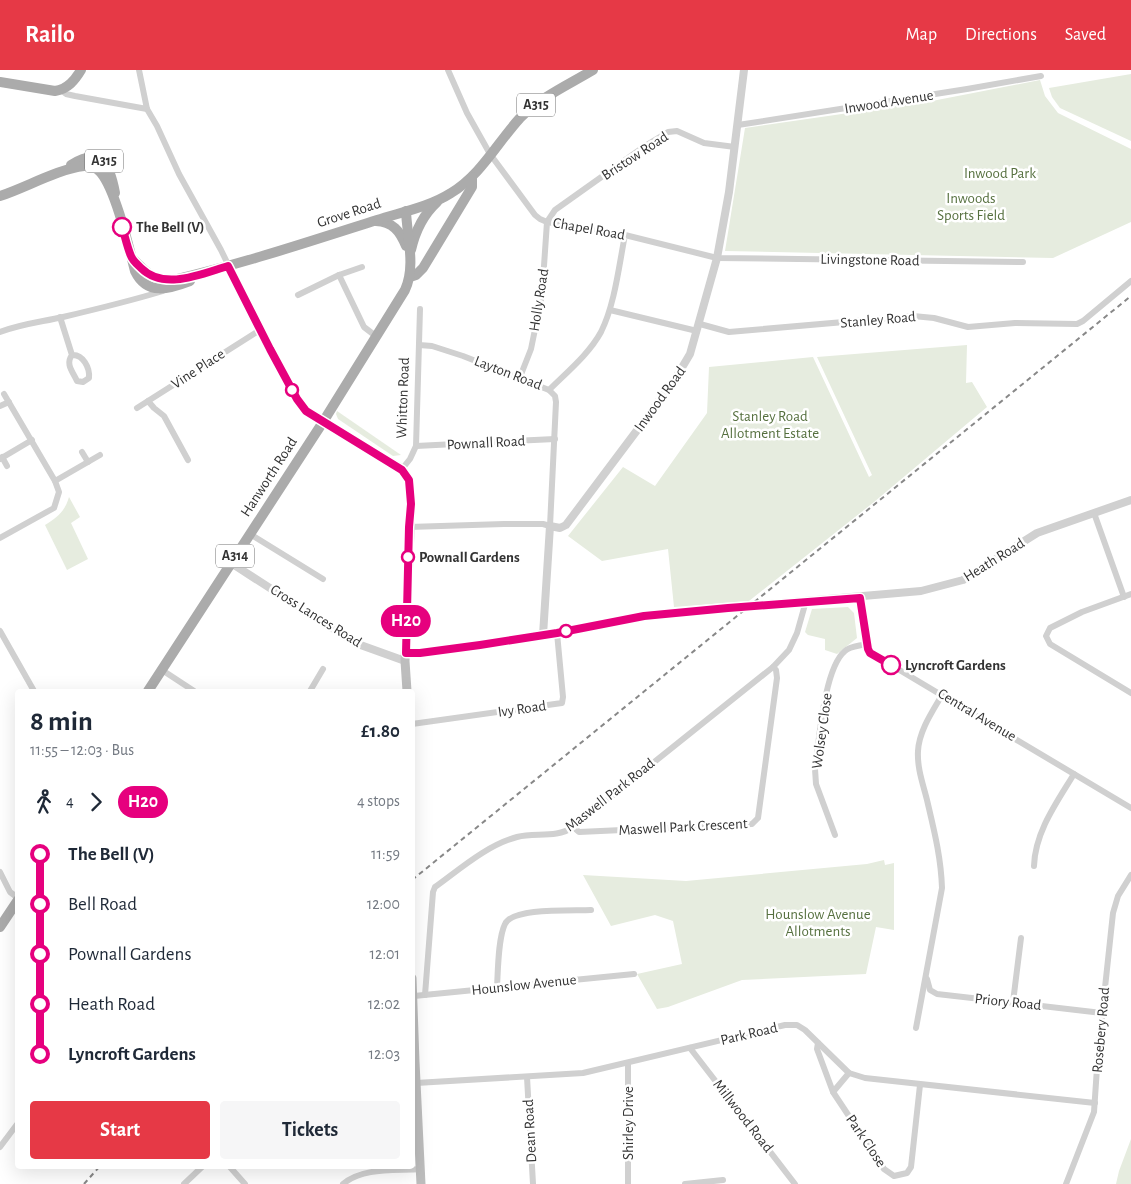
<!DOCTYPE html>
<html lang="en">
<head>
<meta charset="utf-8">
<style>
  :root { --surface:#fff; --page:#f6f6f7; --text:#1f2937; --muted:#747a83; --accent:#e63946 }
  body { margin:0; font-family:"Alegreya Sans",sans-serif; background:var(--page); color:var(--text); height:100vh; display:flex; flex-direction:column; font-size:19px; white-space:nowrap }
  * { box-sizing:border-box; margin:0 }
  p { font-size:16px; color:var(--muted) }
  .icon { flex:none; width:28px; height:28px; fill:none; stroke:currentColor; stroke-width:2; stroke-linecap:round; stroke-linejoin:round }
  .map { position:relative; flex:1; overflow:hidden }
  .drawer { position:absolute; left:15px; top:619px; width:400px; height:480px; display:flex; flex-direction:column; background:var(--surface); border-radius:5px; box-shadow:0 5px 20px #0002 }
  .drawer>* { flex:none }
  .badge { padding:0 10px; border-radius:16px; font-size:18px; line-height:32px }
  .map>.badge { position:absolute; translate:-50% -50%; box-shadow:0 0 0 2px #fff }
  .legs { display:flex; align-items:center; gap:8px; height:55px; padding:0 15px; font-size:16px }
  .legs p { margin-inline-start:auto }
  .head { display:flex; align-items:center; justify-content:space-between; height:85px; padding:0 15px }
  h1 { font-size:28px; font-weight:700; line-height:38px }
  .cta { display:flex; gap:10px; margin-top:auto; padding:10px 15px }
  .cta a { flex:1; height:58px; border-radius:5px; background:var(--accent); color:#fff; font-size:20px; font-weight:700; line-height:58px; text-align:center }
  .cta a+a { background:var(--page); color:var(--text) }
  ul { padding:0 15px; list-style:none }
  li { display:flex; align-items:center; gap:18px; height:50px; font-size:19px }
  li i { display:grid; place-items:center; width:8px; height:100%; margin:0 6px; background:currentColor }
  li i::after { content:''; width:12px; height:12px; margin:-6px; border:4px solid; border-radius:50%; background:var(--surface) }
  li p { margin-inline-start:auto }
  li:first-child i { background:linear-gradient(#0000 50%,currentColor 0) }
  li:last-child i { background:linear-gradient(currentColor 50%,#0000 0) }
  header { display:flex; align-items:center; gap:30px; box-sizing:border-box; height:70px; padding:0 25px; background:var(--accent); color:#fff }
  header strong { font-size:24px }
  nav { display:flex; gap:28px; margin-inline-start:auto; font-size:18px }
  .map>svg:first-child { display:block }
</style>
</head>
<body>
<header>
<strong>Railo</strong>
<nav><a>Map</a><a>Directions</a><a>Saved</a></nav>
</header>
<div class="map">
<svg width="1131" height="1114" viewBox="0 0 1131 1114">
  <rect width="100%" height="100%" fill="#fff"/>
  <g fill="#e6ecdf">
    <path d="M 1131,4 L 1131,71 L 1060,38 L 1052,27 L 1049,18 Z"/>
    <path d="M 1040,10 L 1045,26 L 1058,43 L 1131,79 L 1131,152 L 1053,188 L 725,181 L 745,58 L 932,31 Z"/>
    <path d="M 967,275 L 966,313 L 972,312 L 987,337 L 874,432 L 749,531 L 674,537 L 668,479 L 602,491 L 568,466 L 623,397 L 655,416 L 707,343 L 709,297 L 813,287 L 869,407 L 872,405 L 817,287 Z"/>
    <path d="M 337,341 L 401,385 L 393,386 L 338,349 L 336,344 Z"/>
    <path d="M 69,427 L 80,447 L 71,453 L 88,489 L 67,500 L 45,455 C 58,447 65,441 69,427 Z"/>
    <path d="M 848,537 L 854,543 L 857,568 L 837,584 L 825,580 L 825,569 L 808,565 L 805,562 L 812,539 Z"/>
    <path d="M 884,790 L 885,795 L 894,793 L 894,860 L 876,857 L 866,904 L 742,910 L 668,937 L 657,939 L 637,904 L 682,894 L 673,851 L 655,845 L 611,856 L 583,805 L 686,811 L 867,794 Z"/>
    <path d="M 1131,1069 L 1131,1114 L 1116,1114 L 1119,1101 Z"/>
  </g>
  <g fill="none" stroke-linecap="round" stroke-linejoin="round">
    <g stroke="#d0d0d0" stroke-width="6">
      <path d="M 139,0 L 147,39 L 157,56 L 179,104 L 221,180 L 260,260 L 297,329 L 306,341 L 323,352"/>
      <path d="M 448,0 L 467,43 L 490,84 L 535,145 L 540,149 L 547,152 L 625,165 L 717,188 L 1023,192"/>
      <path d="M 61,20 L 66,24 L 75,26 L 147,39"/>
      <path d="M 738,55 L 967,19 L 1041,6"/>
      <path d="M 362,197 L 339,205 L 364,257 L 377,267"/>
      <path d="M 298,225 L 339,205"/>
      <path d="M 610,240 L 697,261"/>
      <path d="M 60,247 L 72,285 C 83,284 90,298 89,308 L 83,312 L 77,311 C 73,302 65,294 72,285"/>
      <path d="M 700,254 L 729,262 L 913,246 L 934,248 L 968,257 L 1015,253 L 1077,254 L 1083,251 L 1131,211"/>
      <path d="M 0,262 C 21,254 41,252 63,247 C 97,239 130,231 163,221"/>
      <path d="M 520,307 L 531,279 L 542,225 L 547,152 L 555,140 L 645,76 L 668,62 L 677,61 L 704,73 L 735,77"/>
      <path d="M 549,320 C 567,302 589,284 601,262 C 615,234 619,195 625,165"/>
      <path d="M 148,331 L 154,338 L 164,346 L 188,390"/>
      <path d="M 0,336 L 9,332"/>
      <path d="M 137,338 L 260,260"/>
      <path d="M 416,376 L 555,369"/>
      <path d="M 82,382 L 88,392"/>
      <path d="M 2,387 L 7,396"/>
      <path d="M 0,389 L 32,370"/>
      <path d="M 402,399 L 410,389 L 416,376 L 420,239"/>
      <path d="M 55,411 L 100,385"/>
      <path d="M 1094,443 L 1124,527"/>
      <path d="M 409,457 L 504,454 L 543,454 L 550,456 L 556,332 L 555,326 L 549,320 L 463,286 L 432,276 L 419,275"/>
      <path d="M 250,464 L 323,509"/>
      <path d="M 0,468 L 54,438 L 59,422 L 55,411 L 4,324"/>
      <path d="M 1131,524 L 1082,542 L 1050,558 L 1046,566 L 1050,574 L 1131,623"/>
      <path d="M 860,528 L 866,574 L 871,583 L 1131,738"/>
      <path d="M 0,561 L 34,621"/>
      <path d="M 162,600 L 194,621"/>
      <path d="M 310,621 L 323,599"/>
      <path d="M 412,654 L 562,633 L 563,627 L 557,563"/>
      <path d="M 573,757 L 579,762 L 752,754 L 758,748 L 777,608 L 776,600 L 773,597"/>
      <path d="M 835,765 L 816,714 L 815,699 C 819,672 824,598 845,581 C 850,576 860,576 866,574"/>
      <path d="M 1034,796 C 1035,762 1057,732 1074,704"/>
      <path d="M 0,802 L 10,822 L 18,828"/>
      <path d="M 927,909 L 930,920 L 937,924 L 1102,943"/>
      <path d="M 497,917 C 498,901 498,868 505,854 C 513,837 573,841 591,840"/>
      <path d="M 425,925 L 433,822 L 435,817 C 460,799 487,775 517,767 C 535,762 556,769 573,757 L 773,597 L 789,580 L 797,563 L 806,531"/>
      <path d="M 414,926 L 634,904"/>
      <path d="M 1013,932 L 1021,868"/>
      <path d="M 916,958 L 942,818 C 941,787 934,760 927,730 C 923,714 917,698 918,681 C 919,661 932,642 942,625"/>
      <path d="M 818,973 L 817,979 L 833,1022"/>
      <path d="M 690,978 L 795,1114"/>
      <path d="M 628,993 L 628,1114"/>
      <path d="M 849,1003 L 833,1022 L 884,1099 L 894,1106 L 907,1103 L 911,1097 L 920,1015"/>
      <path d="M 527,1007 L 533,1114"/>
      <path d="M 416,1013 L 583,1003 L 785,955 L 797,955 L 805,960 L 849,1003 L 865,1008 L 1095,1033"/>
      <path d="M 0,1077 L 18,1053"/>
      <path d="M 229,1096 L 245,1114"/>
      <path d="M 184,1114 L 203,1096"/>
      <path d="M 343,1114 C 363,1097 395,1101 421,1099"/>
      <path d="M 685,1114 L 723,1110"/>
      <path d="M 1066,1114 L 1094,1042 L 1098,983 L 1113,843 L 1118,826 L 1131,805"/>
    </g>
    <g stroke="#d0d0d0" stroke-width="8">
      <path d="M 231,493 L 355,573 L 405,591"/>
      <path d="M 770,534 L 921,521 L 963,510 L 1037,463 L 1131,430"/>
      <path d="M 543,565 L 550,456 L 560,458 L 566,455 L 674,311 L 690,284 L 717,188 L 729,122 L 744,0"/>
      <path d="M 405,583 L 419,583 L 557,563 L 644,546 L 728,538"/>
    </g>
    <g stroke="#bdbdbd" stroke-width="9">
      <path d="M 323,352 L 402,399 L 409,410 L 411,434 L 405,591 L 407,621"/>
      <path d="M 412,908 L 415,992 L 421,1114"/>
    </g>
    <g stroke="#ababab" stroke-width="10">
      <path d="M 0,12 L 55,21 C 68,19 75,10 81,0"/>
      <path d="M 71,95 C 102,76 110,95 115,123"/>
      <path d="M 0,126 C 25,118 58,99 84,96 C 90,95 97,98 101,103 C 116,121 129,178 135,201 C 147,226 169,219 190,211"/>
      <path d="M 376,151 C 393,152 400,161 406,176"/>
      <path d="M 411,180 C 415,162 424,144 437,132"/>
      <path d="M 132,188 C 147,204 155,212 177,209 C 245,193 311,171 377,150 C 402,142 429,137 451,123 C 481,105 497,73 520,48 C 541,27 568,15 593,0"/>
      <path d="M 410,207 L 416,205 L 423,198 L 472,117 L 472,107"/>
      <path d="M 148,621 L 323,352 L 405,220 C 416,196 407,167 406,141"/>
      <path d="M 0,857 L 18,830"/>
    </g>
    <g stroke="#888" stroke-width="2" stroke-dasharray="5 4" stroke-linecap="butt">
      <path d="M 412,810 L 1131,226"/>
      <path d="M 84,1114 L 100,1096"/>
    </g>
    <path stroke="#d0d0d0" stroke-width="8" d="M 728,538 L 770,534"/>
  </g>
  <g fill="none" stroke-linecap="round" stroke-linejoin="round">
    <g stroke="#fff" stroke-width="11">
      <path id="line-1" d="M 122,157 C 125,166 127,177 131,186 C 133,191 137,194 141,198 C 164,221 201,204 228,196 L 270,279 L 297,329 L 306,341 L 402,400 L 409,410 L 411,434 L 409,457 L 406,583 L 420,583 L 480,575 L 557,563 L 644,546 L 728,538 L 860,528 L 868,579 L 870,583 L 891,595"/>
    </g>
    <use href="#line-1" stroke="#e6007e" stroke-width="8"/>
  </g>
  <g fill="#fff" stroke="#e6007e" stroke-width="2.5">
    <circle cx="122" cy="157" r="9"/>
    <circle cx="292" cy="320" r="6"/>
    <circle cx="408" cy="487" r="6"/>
    <circle cx="566" cy="561" r="6"/>
    <circle cx="891" cy="595" r="9"/>
  </g>
  <g text-anchor="middle" dominant-baseline="central" stroke-width="5" stroke-linejoin="round" paint-order="stroke">
    <g fill="#fff" stroke="#707070" stroke-width="1">
      <rect x="517" y="23.5" width="38" height="23" rx="4"/>
      <rect x="85" y="79.5" width="38" height="23" rx="4"/>
      <rect x="216" y="474.5" width="38" height="23" rx="4"/>
    </g>
    <g font-size="14" font-weight="bold" fill="#333">
      <text x="536" y="35">A315</text>
      <text x="104" y="91">A315</text>
      <text x="235" y="486">A314</text>
    </g>
    <g font-size="15" fill="#333" stroke="#fff">
      <text transform="translate(889 32) rotate(-9)">Inwood Avenue</text>
      <text transform="translate(635 86) rotate(-33)">Bristow Road</text>
      <text transform="translate(349 143) rotate(-18)">Grove Road</text>
      <text transform="translate(589 159) rotate(10)">Chapel Road</text>
      <text transform="translate(870 190) rotate(1)">Livingstone Road</text>
      <text transform="translate(539 230) rotate(-81)">Holly Road</text>
      <text transform="translate(878 250) rotate(-5)">Stanley Road</text>
      <text transform="translate(198 299) rotate(-33)">Vine Place</text>
      <text transform="translate(508 303) rotate(21)">Layton Road</text>
      <text transform="translate(403 328) rotate(-88)">Whitton Road</text>
      <text transform="translate(660 329) rotate(-54)">Inwood Road</text>
      <text transform="translate(486 373) rotate(-3)">Pownall Road</text>
      <text transform="translate(269 407) rotate(-57)">Hanworth Road</text>
      <text transform="translate(994 490) rotate(-32)">Heath Road</text>
      <text transform="translate(316 546) rotate(32)">Cross Lances Road</text>
      <text transform="translate(522 639) rotate(-8)">Ivy Road</text>
      <text transform="translate(977 645) rotate(31)">Central Avenue</text>
      <text transform="translate(822 661) rotate(-82)">Wolsey Close</text>
      <text transform="translate(610 725) rotate(-38)">Maswell Park Road</text>
      <text transform="translate(683 757) rotate(-3)">Maswell Park Crescent</text>
      <text transform="translate(524 915) rotate(-6)">Hounslow Avenue</text>
      <text transform="translate(1008 932) rotate(6)">Priory Road</text>
      <text transform="translate(1101 960) rotate(-85)">Rosebery Road</text>
      <text transform="translate(749 964) rotate(-13)">Park Road</text>
      <text transform="translate(743 1046) rotate(52)">Millwood Road</text>
      <text transform="translate(628 1053) rotate(-90)">Shirley Drive</text>
      <text transform="translate(530 1061) rotate(-93)">Dean Road</text>
      <text transform="translate(866 1071) rotate(56)">Park Close</text>
    </g>
    <g font-size="15" fill="#56703f" stroke="#fff">
      <text x="1000" y="103">Inwood Park</text>
      <text x="971" y="128">Inwoods<tspan x="971" dy="17">Sports Field</tspan></text>
      <text x="770" y="346">Stanley Road<tspan x="770" dy="17">Allotment Estate</tspan></text>
      <text x="818" y="844">Hounslow Avenue<tspan x="818" dy="17">Allotments</tspan></text>
    </g>
    <g font-size="15" font-weight="bold" fill="#333" stroke="#fff" text-anchor="start">
      <text x="136" y="157">The Bell (V)</text>
      <text x="419" y="487">Pownall Gardens</text>
      <text x="905" y="595">Lyncroft Gardens</text>
    </g>
  </g>
</svg>
<b class="badge" style="left:406px;top:551px;background:#e6007e;color:#fff">H20</b>
<section class="drawer">
<div class="head"><div><h1>8 min</h1><p>11:55 – 12:03 · Bus</p></div><b>£1.80</b></div>
<div class="legs"><svg class="icon" aria-label="walk" viewBox="0 0 24 24"><circle cx="13" cy="4" r="2"/><path d="M13 8l-2 6 4 7M11 14l-3 7M7 12l3-4h3l4 4"/></svg>4<svg class="icon" aria-label="forward" viewBox="0 0 24 24"><path d="M9 5l7 7-7 7"/></svg><b class="badge" style="background:#e6007e;color:#fff">H20</b><p>4 stops</p></div>
<ul>
<li><i style="color:#e6007e"></i><b>The Bell (V)</b><p>11:59</p></li>
<li><i style="color:#e6007e"></i><span>Bell Road</span><p>12:00</p></li>
<li><i style="color:#e6007e"></i><span>Pownall Gardens</span><p>12:01</p></li>
<li><i style="color:#e6007e"></i><span>Heath Road</span><p>12:02</p></li>
<li><i style="color:#e6007e"></i><b>Lyncroft Gardens</b><p>12:03</p></li>
</ul>
<div class="cta"><a>Start</a><a>Tickets</a></div>
</section>
</div>
</body>
</html>
